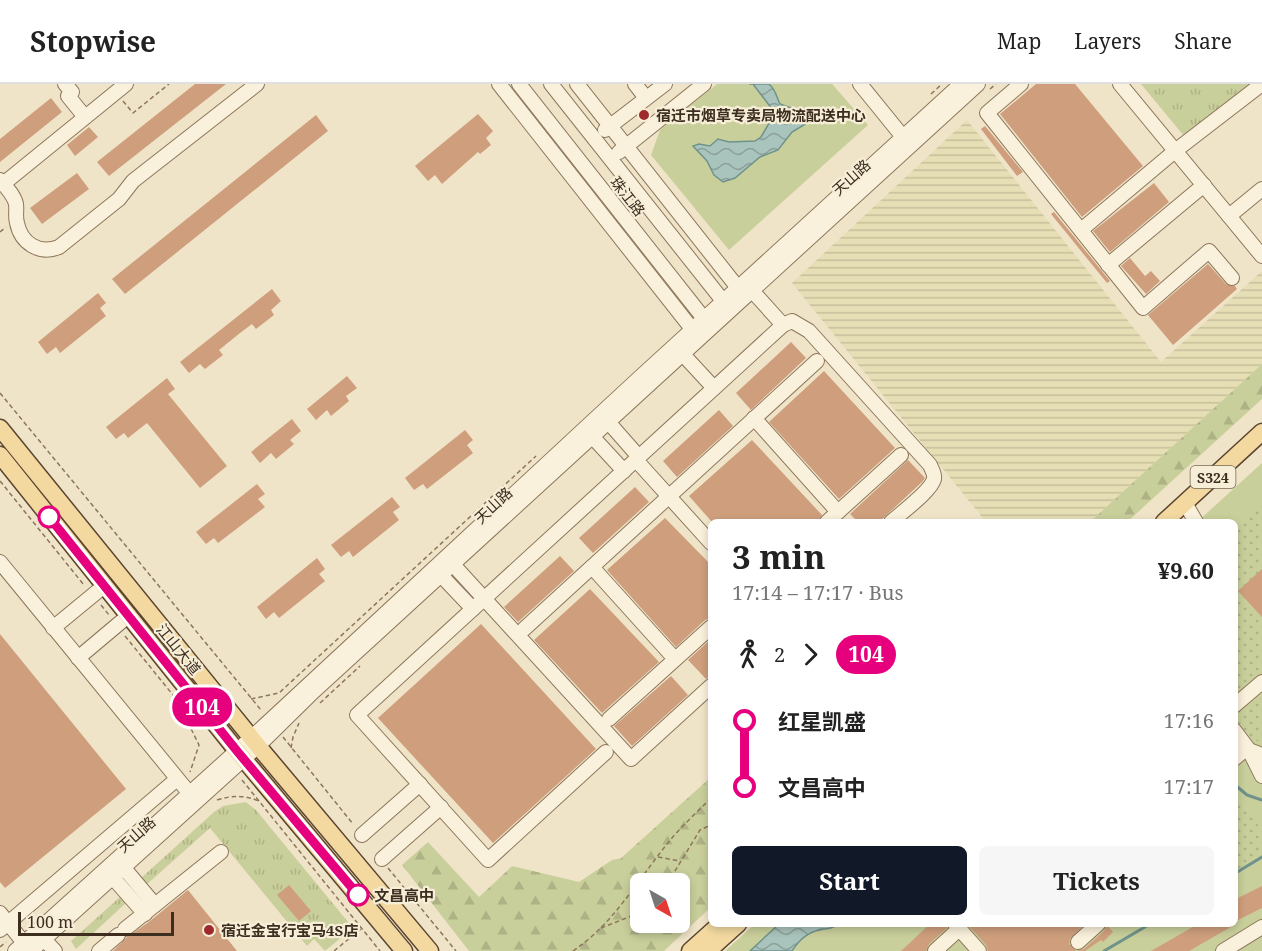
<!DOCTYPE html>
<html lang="en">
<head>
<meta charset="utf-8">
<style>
  :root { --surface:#fff; --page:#f6f6f6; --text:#222; --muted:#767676; --line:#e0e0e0; --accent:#111827 }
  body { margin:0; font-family:"Noto Serif","Noto Sans SC",serif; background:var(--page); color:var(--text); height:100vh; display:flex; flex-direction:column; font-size:22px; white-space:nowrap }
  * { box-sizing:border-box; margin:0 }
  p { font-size:20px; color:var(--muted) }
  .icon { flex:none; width:33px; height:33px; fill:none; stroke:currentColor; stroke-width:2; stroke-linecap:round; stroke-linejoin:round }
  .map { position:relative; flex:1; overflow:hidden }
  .sheet { position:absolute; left:708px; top:435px; width:530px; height:408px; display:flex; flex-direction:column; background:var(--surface); border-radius:9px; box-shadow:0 3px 9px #0003 }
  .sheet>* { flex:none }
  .badge { padding:0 12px; border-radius:20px; font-size:21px; line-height:39px }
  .needle { width:39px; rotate:141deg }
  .fabs { position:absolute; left:630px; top:789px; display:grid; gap:12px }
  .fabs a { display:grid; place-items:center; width:60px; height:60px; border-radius:9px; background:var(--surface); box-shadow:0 3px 9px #0003; font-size:30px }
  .scale { position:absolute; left:18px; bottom:15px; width:156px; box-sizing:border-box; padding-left:6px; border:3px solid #3d2e20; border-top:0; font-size:16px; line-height:21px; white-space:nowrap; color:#3d2e20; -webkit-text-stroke:4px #f7eed8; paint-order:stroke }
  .map>.badge { position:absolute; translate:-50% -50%; box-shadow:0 0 0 3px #fff }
  .legs { display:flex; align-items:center; gap:9px; height:66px; padding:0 24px; font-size:20px }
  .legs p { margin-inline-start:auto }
  .summary { display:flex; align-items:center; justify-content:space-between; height:102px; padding:0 24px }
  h1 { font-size:33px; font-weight:700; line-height:45px }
  .action { display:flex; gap:12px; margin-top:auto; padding:12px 24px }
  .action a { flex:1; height:69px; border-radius:9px; background:var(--accent); color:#fff; font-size:24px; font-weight:700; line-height:69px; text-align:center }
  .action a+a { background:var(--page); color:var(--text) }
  ul { padding:0 24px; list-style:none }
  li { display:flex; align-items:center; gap:21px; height:66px; font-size:22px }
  li i { display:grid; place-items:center; width:9px; height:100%; margin:0 8px; background:currentColor }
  li i::after { content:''; width:15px; height:15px; margin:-8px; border:4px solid; border-radius:50%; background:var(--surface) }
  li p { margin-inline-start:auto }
  li:first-child i { background:linear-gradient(#0000 50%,currentColor 0) }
  li:last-child i { background:linear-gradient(currentColor 50%,#0000 0) }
  header { display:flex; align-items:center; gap:36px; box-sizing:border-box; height:84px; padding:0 30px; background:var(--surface); border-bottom:2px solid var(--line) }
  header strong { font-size:28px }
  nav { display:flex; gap:33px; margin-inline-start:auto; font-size:21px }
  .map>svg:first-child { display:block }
</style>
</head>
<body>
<header>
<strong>Stopwise</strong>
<nav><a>Map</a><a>Layers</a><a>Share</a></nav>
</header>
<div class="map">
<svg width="1262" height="867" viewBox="0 0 1262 867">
  <defs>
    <pattern id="farmland-rules" width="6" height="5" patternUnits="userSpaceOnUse" patternTransform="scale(1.5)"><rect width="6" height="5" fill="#e6deb5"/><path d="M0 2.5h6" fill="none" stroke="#c6bf9b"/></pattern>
    <pattern id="grass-tufts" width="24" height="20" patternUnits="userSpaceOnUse" patternTransform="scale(1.5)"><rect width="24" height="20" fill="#c9cf9b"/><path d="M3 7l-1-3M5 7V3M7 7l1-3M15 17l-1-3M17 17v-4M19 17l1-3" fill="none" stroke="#aeb285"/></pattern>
    <pattern id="forest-firs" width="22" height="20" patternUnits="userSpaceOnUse" patternTransform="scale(1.5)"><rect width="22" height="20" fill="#c9cf9b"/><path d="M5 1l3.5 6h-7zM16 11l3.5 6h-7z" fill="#aeb285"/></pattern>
    <pattern id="garden-dots" width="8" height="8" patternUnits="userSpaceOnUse" patternTransform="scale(1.5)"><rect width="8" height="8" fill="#c9cf9b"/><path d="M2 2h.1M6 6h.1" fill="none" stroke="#aeb285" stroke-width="1.8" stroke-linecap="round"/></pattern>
    <pattern id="water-waves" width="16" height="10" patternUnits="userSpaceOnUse" patternTransform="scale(1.5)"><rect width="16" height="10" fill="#a9c4bc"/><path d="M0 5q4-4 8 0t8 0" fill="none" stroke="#8ba098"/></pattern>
  </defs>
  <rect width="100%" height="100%" fill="#f0e4c8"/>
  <path fill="url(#farmland-rules)" d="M 967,36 L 1161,278 L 1262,187 L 1262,280 L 1090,438 L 986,438 L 792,199 Z"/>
  <g fill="url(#grass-tufts)">
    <path d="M 1141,0 L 1250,0 L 1184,52 Z"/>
    <path d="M 246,718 L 256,726 L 353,844 L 325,867 L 314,855 L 307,862 L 210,744 L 145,802 L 140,795 L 214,728 L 223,722 Z"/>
    <path d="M 121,812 L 127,818 L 76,865 L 71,857 Z"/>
  </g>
  <g fill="url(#forest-firs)" fill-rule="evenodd">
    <path d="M 1262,280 L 1262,315 L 1127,438 L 1090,438 Z"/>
    <path d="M 711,693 L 711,823 L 664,867 L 469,867 L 402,781 L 428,758 L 479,813 L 512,782 L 579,798 L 612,776 L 620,775 ZM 640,800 L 680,800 L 680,838 L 640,838 Z"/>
  </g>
  <g fill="#c9cf9b">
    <path d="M 717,0 L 832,0 L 868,41 L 729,166 L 651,71 L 660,46 Z"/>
    <path d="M 1262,379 L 1262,867 L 725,867 L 755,840 L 1234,840 L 1234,438 L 1197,438 Z"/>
  </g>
  <g fill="url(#garden-dots)">
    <path d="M 1262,419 L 1262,659 L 1251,654 L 1235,635 L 1234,444 Z"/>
    <path d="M 1240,713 L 1262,748 L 1262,772 L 1235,788 L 1235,717 Z"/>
  </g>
  <g fill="url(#water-waves)" stroke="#6f938a" stroke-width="1.5">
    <path d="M 749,0 L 769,0 C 776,6 776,12 780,20 L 799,27 L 807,35 L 807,39 L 792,48 L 778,66 L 760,73 L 735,94 L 723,98 L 714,91 L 707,77 L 693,62 L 699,60 L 710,62 L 718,55 L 729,58 L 755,57 L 761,53 L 775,29 L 753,0 Z"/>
    <path d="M 779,840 L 839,840 C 833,845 828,844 820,846 C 807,848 799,856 792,867 L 750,867 Z"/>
  </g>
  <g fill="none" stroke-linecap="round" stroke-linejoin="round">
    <g stroke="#6f938a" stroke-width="3">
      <path d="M 1234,700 L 1247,711 L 1262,716"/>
      <path d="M 1234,790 L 1262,773"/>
      <path d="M 1104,867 L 1150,840"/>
    </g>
  </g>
  <g fill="#cf9f7d">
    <path d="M 195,0 L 226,0 L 109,92 L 97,78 Z"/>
    <path d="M 1036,0 L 1075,0 L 1143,82 L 1082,133 L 1000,30 Z"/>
    <path d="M 51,14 L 62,28 L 0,78 L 0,55 Z"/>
    <path d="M 478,30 L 493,47 L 486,54 L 491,61 L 480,70 L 478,68 L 442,100 L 435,91 L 428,97 L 415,82 Z"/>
    <path d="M 316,31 L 328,47 L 125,210 L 112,195 Z"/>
    <path d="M 985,42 L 1023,88 L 1017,92 L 981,45 Z"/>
    <path d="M 89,43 L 98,53 L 75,72 L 67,61 Z"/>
    <path d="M 77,89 L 89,105 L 42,140 L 30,124 Z"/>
    <path d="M 1154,99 L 1169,118 L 1110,168 L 1093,147 Z"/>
    <path d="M 1054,128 L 1110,197 L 1107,199 L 1051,130 Z"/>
    <path d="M 1130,174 L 1145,192 L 1151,187 L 1160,197 L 1146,210 L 1121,182 Z"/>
    <path d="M 1208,180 L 1226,200 L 1235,202 L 1237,205 L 1173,261 L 1148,231 Z"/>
    <path d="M 272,205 L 281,217 L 271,226 L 274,231 L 256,245 L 252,240 L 240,249 L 219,266 L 223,271 L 205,285 L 200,280 L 189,289 L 180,278 Z"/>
    <path d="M 98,209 L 106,219 L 100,224 L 106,232 L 60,269 L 56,263 L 47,270 L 38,258 Z"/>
    <path d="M 791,258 L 806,274 L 751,326 L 736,309 Z"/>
    <path d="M 824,287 L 895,364 L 839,415 L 769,338 Z"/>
    <path d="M 347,292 L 357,304 L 346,312 L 349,317 L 331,332 L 327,326 L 316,336 L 307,325 Z"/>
    <path d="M 167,294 L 175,305 L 168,310 L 227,382 L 200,404 L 147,339 L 128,354 L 124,349 L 116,355 L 106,343 Z"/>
    <path d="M 719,326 L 733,342 L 677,393 L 663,377 Z"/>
    <path d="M 292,335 L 301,347 L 290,356 L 294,360 L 276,375 L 271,369 L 260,379 L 251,368 Z"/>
    <path d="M 465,346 L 473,356 L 467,361 L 473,369 L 427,405 L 423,400 L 414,406 L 405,394 Z"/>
    <path d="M 752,356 L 822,431 L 818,438 L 712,438 L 689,412 Z"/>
    <path d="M 908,376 L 925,394 L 922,398 L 879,438 L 858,438 L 850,430 Z"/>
    <path d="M 257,400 L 265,410 L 258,415 L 265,423 L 218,459 L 214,454 L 206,460 L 196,448 Z"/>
    <path d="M 635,403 L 649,418 L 593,469 L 579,454 Z"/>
    <path d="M 392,413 L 400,423 L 393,428 L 399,436 L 353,473 L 349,467 L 341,473 L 331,461 Z"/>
    <path d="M 665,434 L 711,481 L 711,534 L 705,536 L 676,563 L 607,486 Z"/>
    <path d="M 560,472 L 574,487 L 518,538 L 504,523 Z"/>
    <path d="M 317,474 L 325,485 L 319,490 L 325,497 L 279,534 L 274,528 L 266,535 L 257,523 Z"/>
    <path d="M 1262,485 L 1262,533 L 1238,507 Z"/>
    <path d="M 590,505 L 659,578 L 602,629 L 534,556 Z"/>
    <path d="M 481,540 L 596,665 L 493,759 L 378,634 Z"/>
    <path d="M 0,550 L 126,705 L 5,804 L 0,798 Z"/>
    <path d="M 711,555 L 711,591 L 706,595 L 688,576 Z"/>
    <path d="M 671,592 L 688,611 L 632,662 L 614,642 Z"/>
    <path d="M 289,801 L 311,827 L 299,837 L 277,811 Z"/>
    <path d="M 1262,802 L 1262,824 L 1234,838 L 1234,816 Z"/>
    <path d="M 188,806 L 237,867 L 113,867 L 126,854 L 150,837 Z"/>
    <path d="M 930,840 L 946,840 L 947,844 L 929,860 L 926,867 L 901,867 Z"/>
    <path d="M 967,840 L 1085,840 L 1070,855 L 1069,860 L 1076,867 L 1084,865 L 1104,847 L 1107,841 L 1113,848 L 1103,858 L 1101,856 L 1085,867 L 988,867 L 986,861 Z"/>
    <path d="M 1198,840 L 1236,840 L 1189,867 L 1151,867 Z"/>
  </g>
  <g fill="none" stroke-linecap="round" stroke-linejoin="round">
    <g stroke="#8d765c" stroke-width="16">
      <g id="minor">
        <path d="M 65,0 L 72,8 L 68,12 L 85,33"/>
        <path d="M 499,0 L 696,250"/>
        <path d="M 519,0 L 709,241"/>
        <path d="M 551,0 L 727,222"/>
        <path d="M 577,0 L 742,209"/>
        <path d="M 635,0 L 646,14"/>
        <path d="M 860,0 L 903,53"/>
        <path d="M 1021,0 L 987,29 L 1143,224 L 1209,167 L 1232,194"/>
        <path d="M 1120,0 L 1262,172"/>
        <path d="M 605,46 L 665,0"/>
        <path d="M 619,68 L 704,0"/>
        <path d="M 0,96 C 6,103 14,111 16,120 C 17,126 15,132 17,139 C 21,159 39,171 59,163 L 119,115 L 133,97 L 257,0"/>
        <path d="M 3,100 L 126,0"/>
        <path d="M 1229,132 L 1262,105"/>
        <path d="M 1081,146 L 1175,67 L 1262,0"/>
        <path d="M 1108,181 L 1204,101"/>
        <path d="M 783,241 L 792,237 L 809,247 L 930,381 C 932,386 935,390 934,395 C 931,407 901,429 891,438"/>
        <path d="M 678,265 L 714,304"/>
        <path d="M 603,332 L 639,373"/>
        <path d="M 754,334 L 838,428"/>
        <path d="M 588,348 L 624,387"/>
        <path d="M 636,376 L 711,459"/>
        <path d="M 1185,419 L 1196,438"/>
        <path d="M 827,438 L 901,371"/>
        <path d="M 447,474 L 631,675 L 711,602"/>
        <path d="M 0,478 L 190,710"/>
        <path d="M 592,483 L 675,575"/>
        <path d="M 435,485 L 473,525"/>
        <path d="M 53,544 L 104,502"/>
        <path d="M 524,545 L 817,277"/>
        <path d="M 78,574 L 128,532"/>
        <path d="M 1234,622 L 1262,598"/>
        <path d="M 609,635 L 711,543"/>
        <path d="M 1234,646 L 1249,666 L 1262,671"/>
        <path d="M 1249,666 L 1262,692"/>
        <path d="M 606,668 L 488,776 L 357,631 L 783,241 L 747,201"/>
        <path d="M 1234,675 L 1247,664"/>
        <path d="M 362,751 L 420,700"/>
        <path d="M 382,775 L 441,723"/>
        <path d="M 118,777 L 155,821"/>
        <path d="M 107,787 L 145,830"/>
        <path d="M 0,829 L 24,859"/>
        <path d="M 955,840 L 979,867"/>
        <path d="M 125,845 L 221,768"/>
        <path d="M 0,846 L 177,695"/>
        <path d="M 38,849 L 55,867"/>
        <path d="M 1078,858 L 1098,840"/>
        <path d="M 15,867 L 251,654 L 638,295 L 961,0"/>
        <path d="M 31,867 L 258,662 L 314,607 L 978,0"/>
        <path d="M 99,867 L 118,851"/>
        <path d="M 935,867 L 959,845"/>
        <path d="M 1223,867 L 1262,843"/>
      </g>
    </g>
    <g stroke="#5b4430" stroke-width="19">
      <g id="major">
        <path d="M 0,344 L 258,662 L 430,867"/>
        <path d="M 0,371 L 237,667 L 404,867"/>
        <path d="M 1164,438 L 1262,348"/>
        <path d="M 690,867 L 720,840"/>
        <path d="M 708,867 L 738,840"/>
      </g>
    </g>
    <g stroke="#8d765c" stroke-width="1.5" stroke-dasharray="4.5 3" stroke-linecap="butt">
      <path d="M 990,5 L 996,0"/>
      <path d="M 931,10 L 942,0"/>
      <path d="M 123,17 L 133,29 L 169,0"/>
      <path d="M 0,148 L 6,143"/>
      <path d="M 0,309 L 261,626"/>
      <path d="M 0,397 L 84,501"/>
      <path d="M 101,521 L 109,531"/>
      <path d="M 125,552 L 186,627"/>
      <path d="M 251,615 L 279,609 L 536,372"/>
      <path d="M 178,618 L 199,661 L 190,688"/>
      <path d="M 320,619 L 360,582"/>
      <path d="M 283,653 L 353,740"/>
      <path d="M 291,664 L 293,653 L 299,639"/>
      <path d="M 242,696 L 380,867"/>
      <path d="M 217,716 C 233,711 244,711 259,717"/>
      <path d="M 658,773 L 680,777"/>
      <path d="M 388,784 L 456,867"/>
      <path d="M 667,800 L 700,746 L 711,741"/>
      <path d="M 601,844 L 629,833 L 640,826"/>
      <path d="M 0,863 L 6,858"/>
      <path d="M 334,867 L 361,845"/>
      <path d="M 573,867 C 615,839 640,792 672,754 C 684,740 698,727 711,714"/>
    </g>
    <use href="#minor" stroke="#faf1dc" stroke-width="14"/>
    <use href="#major" stroke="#f3d9a0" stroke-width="16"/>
  </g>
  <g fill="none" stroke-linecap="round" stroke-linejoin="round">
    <g stroke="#fff" stroke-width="14">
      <path id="line-1" d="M 49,433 L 237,667 L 358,811"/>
    </g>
    <use href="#line-1" stroke="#e6007e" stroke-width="9"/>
  </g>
  <g fill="#9e2a2b" stroke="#f7eed8" stroke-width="2">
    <circle cx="644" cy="31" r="6"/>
    <circle cx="209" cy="846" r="6"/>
  </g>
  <g fill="#fff" stroke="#e6007e" stroke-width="3">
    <circle cx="49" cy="433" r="10"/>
    <circle cx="358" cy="811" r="10"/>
  </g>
  <g text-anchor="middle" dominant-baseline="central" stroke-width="4.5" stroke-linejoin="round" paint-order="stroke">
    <rect fill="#f7eed8" stroke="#756857" stroke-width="1.5" x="1190.5" y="382" width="45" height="22" rx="4.5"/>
    <g font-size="14" font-weight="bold" fill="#3d2e20">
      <text x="1213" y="393">S324</text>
    </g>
    <g font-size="15" font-weight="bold" fill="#3d2e20" stroke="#f7eed8" text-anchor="start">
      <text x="656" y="31">宿迁市烟草专卖局物流配送中心</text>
      <text x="221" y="846">宿迁金宝行宝马4S店</text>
    </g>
    <g font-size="15" fill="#3d2e20" stroke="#f7eed8">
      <text transform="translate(851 93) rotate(-42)">天山路</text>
      <text transform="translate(628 112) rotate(52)">珠江路</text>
      <text transform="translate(493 421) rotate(-43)">天山路</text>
      <text transform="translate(179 565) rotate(51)">江山大道</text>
      <text transform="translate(136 750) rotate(-42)">天山路</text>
    </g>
    <g font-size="15" font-weight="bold" fill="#3d2e20" stroke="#f7eed8" text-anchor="start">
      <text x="374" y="811">文昌高中</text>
    </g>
  </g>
</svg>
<div class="fabs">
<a><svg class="needle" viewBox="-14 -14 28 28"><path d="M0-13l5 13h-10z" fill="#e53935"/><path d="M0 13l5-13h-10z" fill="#767676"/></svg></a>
</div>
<div class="scale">100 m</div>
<b class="badge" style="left:202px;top:623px;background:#e6007e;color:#fff">104</b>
<section class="sheet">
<div class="summary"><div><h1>3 min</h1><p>17:14 – 17:17 · Bus</p></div><b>¥9.60</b></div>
<div class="legs"><svg class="icon" aria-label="walk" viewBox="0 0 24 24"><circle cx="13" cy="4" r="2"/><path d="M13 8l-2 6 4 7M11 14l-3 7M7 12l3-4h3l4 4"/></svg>2<svg class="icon" aria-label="forward" viewBox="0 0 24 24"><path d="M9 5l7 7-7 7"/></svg><b class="badge" style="background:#e6007e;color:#fff">104</b></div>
<ul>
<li><i style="color:#e6007e"></i><b>红星凯盛</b><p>17:16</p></li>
<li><i style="color:#e6007e"></i><b>文昌高中</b><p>17:17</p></li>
</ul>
<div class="action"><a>Start</a><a>Tickets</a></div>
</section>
</div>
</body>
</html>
